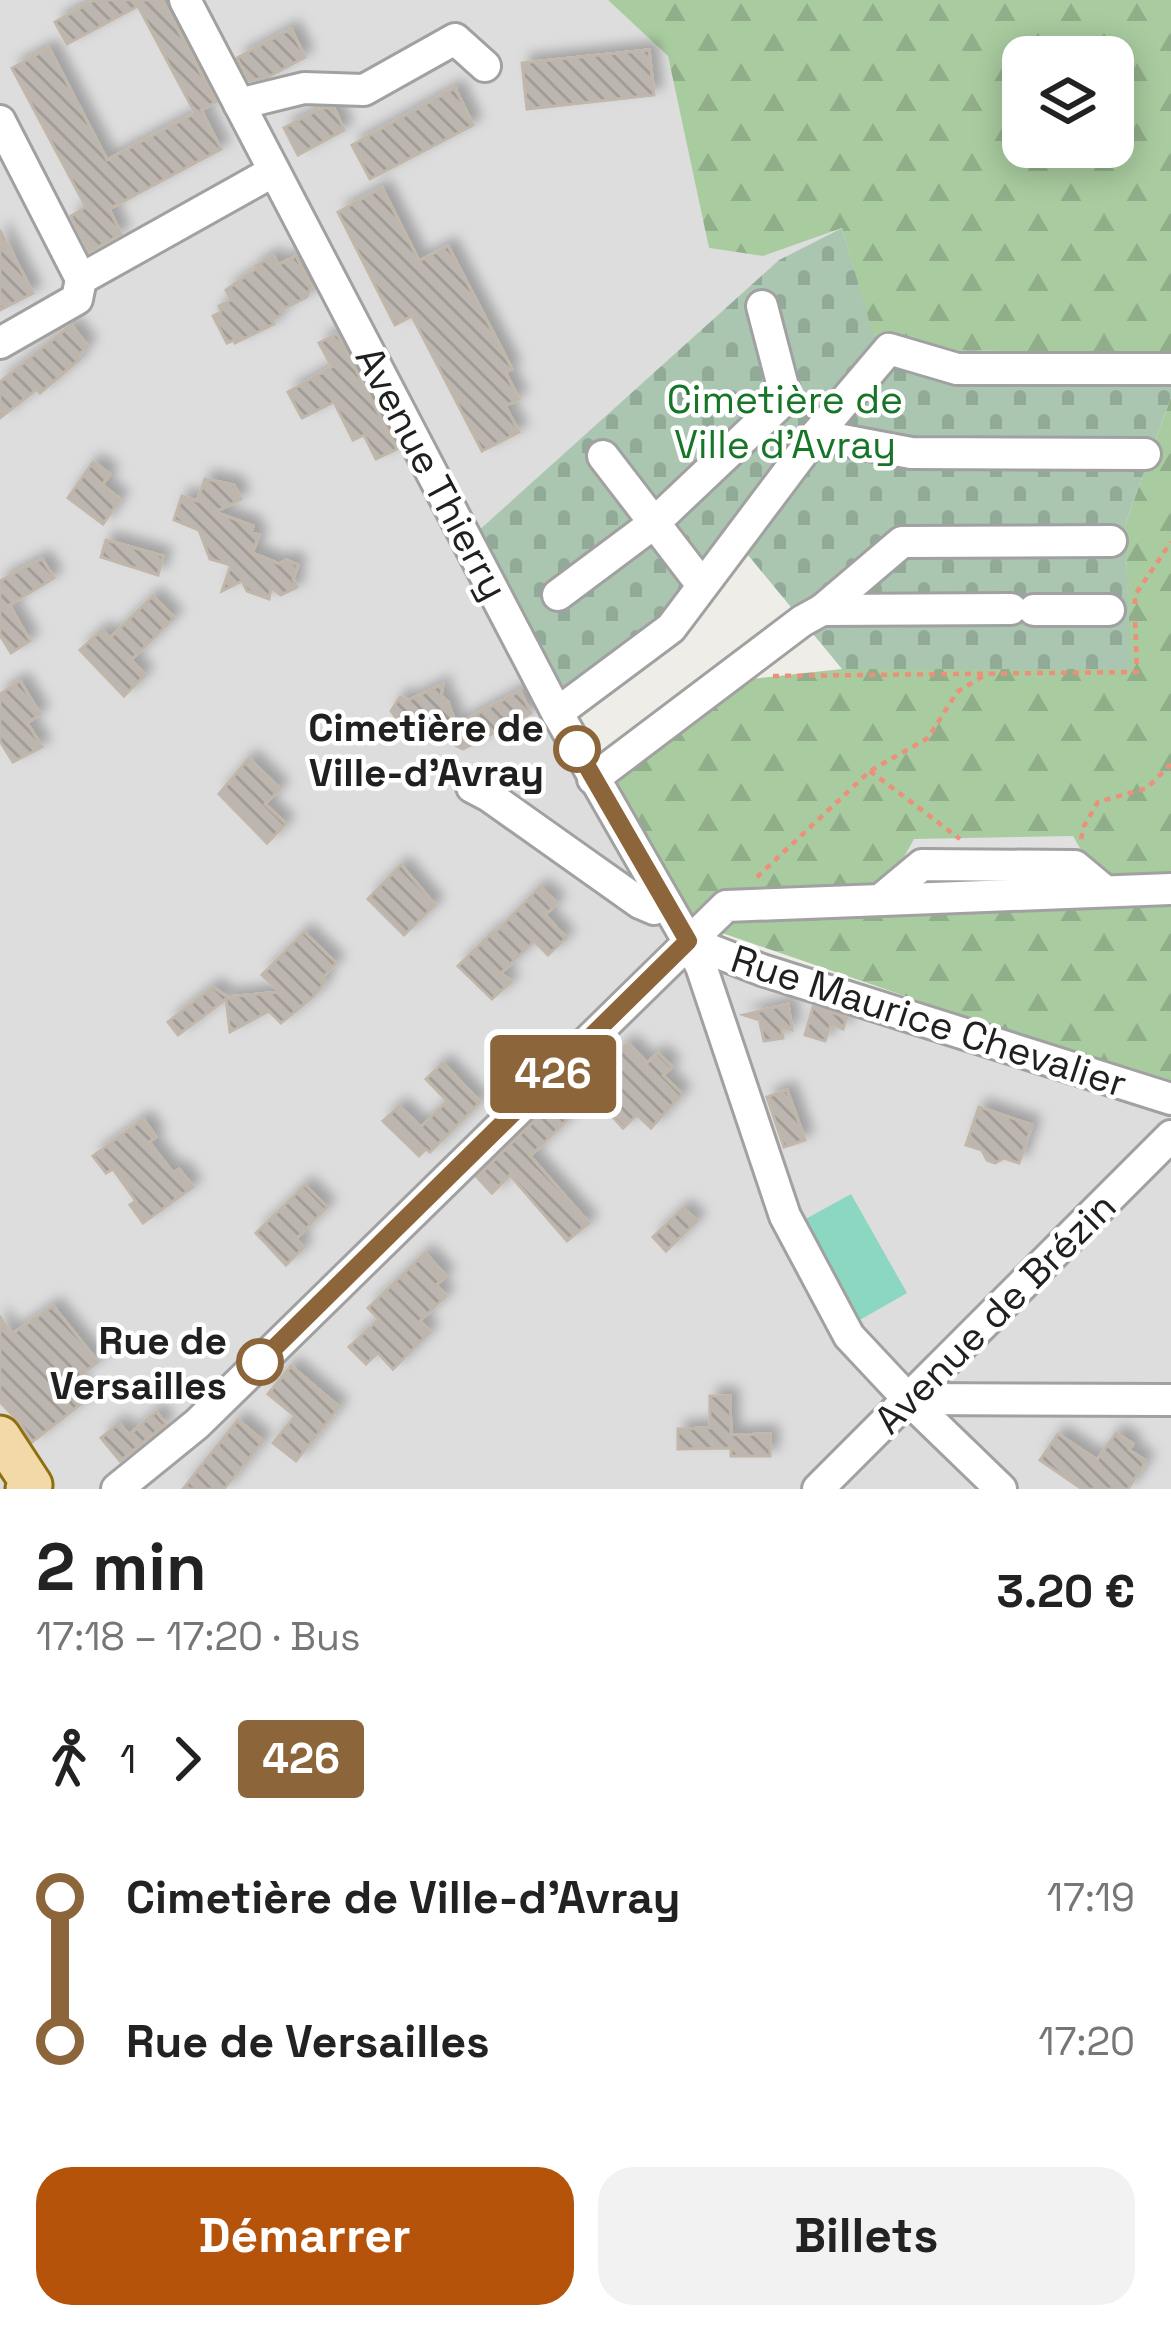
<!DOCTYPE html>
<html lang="fr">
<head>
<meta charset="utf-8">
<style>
  :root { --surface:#fff; --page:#f2f2f2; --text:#222; --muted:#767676; --accent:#b45309 }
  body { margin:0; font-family:"Space Grotesk",sans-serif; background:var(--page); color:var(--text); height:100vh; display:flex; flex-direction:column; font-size:45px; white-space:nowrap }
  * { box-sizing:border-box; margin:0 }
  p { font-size:39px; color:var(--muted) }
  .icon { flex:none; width:66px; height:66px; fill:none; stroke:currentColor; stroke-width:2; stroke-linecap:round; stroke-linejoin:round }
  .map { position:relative; height:1489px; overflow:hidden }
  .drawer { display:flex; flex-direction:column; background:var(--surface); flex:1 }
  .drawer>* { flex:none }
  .badge { padding:0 24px; border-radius:9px; font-size:42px; line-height:78px }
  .tools { position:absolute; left:1002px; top:36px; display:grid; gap:24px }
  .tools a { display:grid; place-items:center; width:132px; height:132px; border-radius:24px; background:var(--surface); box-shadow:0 6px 30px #0003; font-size:60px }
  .map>.badge { position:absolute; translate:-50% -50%; box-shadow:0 0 0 6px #fff }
  .legs { display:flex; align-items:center; gap:18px; height:132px; padding:0 36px; font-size:39px }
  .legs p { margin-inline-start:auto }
  .overview { display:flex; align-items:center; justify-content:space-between; height:204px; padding:0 36px }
  h1 { font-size:66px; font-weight:700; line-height:90px }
  .cta { display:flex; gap:24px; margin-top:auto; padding:24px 36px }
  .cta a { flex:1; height:138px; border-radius:36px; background:var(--accent); color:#fff; font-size:48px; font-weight:700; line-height:138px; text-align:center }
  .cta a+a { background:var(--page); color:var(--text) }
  ul { padding:0 36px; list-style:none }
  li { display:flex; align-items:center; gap:42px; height:144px; font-size:45px }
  li i { display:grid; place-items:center; width:18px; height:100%; margin:0 15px; background:currentColor }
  li i::after { content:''; width:30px; height:30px; margin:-15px; border:9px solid; border-radius:50%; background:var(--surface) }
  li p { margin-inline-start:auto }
  li:first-child i { background:linear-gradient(#0000 50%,currentColor 0) }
  li:last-child i { background:linear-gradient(currentColor 50%,#0000 0) }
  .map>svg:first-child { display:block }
</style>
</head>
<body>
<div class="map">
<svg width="1171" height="1489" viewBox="0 0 1171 1489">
  <defs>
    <pattern id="forest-firs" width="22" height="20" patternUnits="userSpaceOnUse" patternTransform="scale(3)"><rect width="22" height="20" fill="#a8cb9f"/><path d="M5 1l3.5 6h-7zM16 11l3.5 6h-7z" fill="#90ae89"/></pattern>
    <pattern id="cemetery-stones" width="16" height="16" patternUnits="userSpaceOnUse" patternTransform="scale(3)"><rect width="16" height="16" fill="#aac6b1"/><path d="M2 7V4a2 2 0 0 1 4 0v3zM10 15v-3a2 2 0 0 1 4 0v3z" fill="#92aa98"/></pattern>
    <pattern id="building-back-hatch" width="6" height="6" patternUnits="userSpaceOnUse" patternTransform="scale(3)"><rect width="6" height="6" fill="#bdb6b0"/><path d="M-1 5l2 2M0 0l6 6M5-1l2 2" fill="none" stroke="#a29c97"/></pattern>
    <filter id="shadow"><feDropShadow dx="8" dy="-8" stdDeviation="6" flood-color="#0004"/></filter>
  </defs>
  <rect width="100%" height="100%" fill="#efede7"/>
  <path fill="#dedddd" d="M 0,0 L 608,0 L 668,55 L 709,248 L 763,256 L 842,228 L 779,260 L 477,532 L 688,941 L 1171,1099 L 1171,1489 L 0,1489 Z"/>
  <g fill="url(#forest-firs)" fill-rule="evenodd">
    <path d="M 608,0 L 1171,0 L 1171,354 L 953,350 L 872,334 L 842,228 L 763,256 L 709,248 L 668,56 ZM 1023,57 L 1113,57 L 1113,147 L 1023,147 Z"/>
    <path d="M 1171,397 L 1171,1083 L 998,1028 L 693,923 L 613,785 L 751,679 L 842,669 L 1130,669 L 1125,525 Z"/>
  </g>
  <path fill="url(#cemetery-stones)" d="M 842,228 L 873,334 L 953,350 L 1171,354 L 1171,397 L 1125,525 L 1131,669 L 842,669 L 729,532 L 666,623 L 563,699 L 477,532 L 779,260 Z"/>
  <path fill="#8cd7c1" d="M 851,1194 L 907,1293 L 858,1321 L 802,1221 Z"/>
  <path fill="#e0e0e0" d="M 1073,836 L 1105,891 L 880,900 L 914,839 Z"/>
  <g fill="url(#building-back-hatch)" stroke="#c0b6aa" stroke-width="3" filter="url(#shadow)">
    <path d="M 95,0 L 162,0 L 216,102 L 201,110 L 221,149 L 109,209 L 121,234 L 89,252 L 71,216 L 86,207 L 12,68 L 49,48 L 107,160 L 199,111 L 195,113 L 138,6 L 67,44 L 55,22 Z"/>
    <path d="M 291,29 L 305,57 L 268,77 L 249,81 L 237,58 Z"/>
    <path d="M 649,50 L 654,95 L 527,109 L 522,63 Z"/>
    <path d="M 455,88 L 473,125 L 370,179 L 352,145 Z"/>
    <path d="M 322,108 L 334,108 L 344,130 L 298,155 L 284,128 Z"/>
    <path d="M 382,188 L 419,261 L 448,246 L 512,369 L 505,372 L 519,399 L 505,406 L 519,432 L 482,451 L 412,316 L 395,325 L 338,212 Z"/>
    <path d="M 0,230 L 33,293 L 0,310 Z"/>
    <path d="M 274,256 L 278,265 L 296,256 L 311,286 L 307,297 L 279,311 L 281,315 L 272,320 L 274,324 L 235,343 L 234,340 L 227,343 L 213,316 L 221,312 L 219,306 L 231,300 L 226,290 L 256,269 L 255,266 Z"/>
    <path d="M 71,325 L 88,346 L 78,355 L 80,359 L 40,393 L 37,389 L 0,418 L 0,382 Z"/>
    <path d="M 337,334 L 397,449 L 376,459 L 364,435 L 353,440 L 334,402 L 302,418 L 288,392 L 332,367 L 319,343 Z"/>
    <path d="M 93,462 L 110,474 L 102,485 L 120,499 L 103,524 L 68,498 Z"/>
    <path d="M 205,479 L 234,485 L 241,499 L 215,512 L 253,526 L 251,533 L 259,535 L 252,553 L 279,564 L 286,560 L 298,565 L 293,579 L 297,587 L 281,595 L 271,588 L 269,599 L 247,591 L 242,581 L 222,591 L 231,565 L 210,559 L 199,530 L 174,520 L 182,496 L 197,501 Z"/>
    <path d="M 106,540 L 163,556 L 158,575 L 101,557 Z"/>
    <path d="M 42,559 L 54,578 L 9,605 L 30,641 L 11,653 L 0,635 L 0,581 Z"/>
    <path d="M 153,596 L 174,618 L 131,660 L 145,675 L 124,696 L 80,650 L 102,630 L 110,638 Z"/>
    <path d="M 20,681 L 40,714 L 27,723 L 42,747 L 13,762 L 0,741 L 0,694 Z"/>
    <path d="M 443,684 L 441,696 L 448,702 L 456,725 L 520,691 L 531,713 L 463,749 L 443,739 L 425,738 L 413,741 L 391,711 L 400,697 L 409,700 Z"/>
    <path d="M 249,758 L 280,789 L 265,804 L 286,824 L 267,843 L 219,794 Z"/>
    <path d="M 401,865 L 435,905 L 404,935 L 368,899 Z"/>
    <path d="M 540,887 L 557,903 L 545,915 L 566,938 L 548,955 L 534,941 L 501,973 L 511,982 L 492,999 L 458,966 L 493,932 L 494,934 Z"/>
    <path d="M 304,932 L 336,963 L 322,978 L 325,982 L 314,996 L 281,1023 L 269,1011 L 230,1032 L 226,999 L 178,1035 L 168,1022 L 213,987 L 227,997 L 280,992 L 262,975 Z"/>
    <path d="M 788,1004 L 792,1030 L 781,1027 L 783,1038 L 764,1041 L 760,1023 L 766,1022 L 744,1015 Z"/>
    <path d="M 813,1007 L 847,1017 L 843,1029 L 831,1024 L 825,1041 L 805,1035 Z"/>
    <path d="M 629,1044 L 647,1063 L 658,1053 L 672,1067 L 663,1075 L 682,1094 L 651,1128 L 637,1115 L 623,1128 L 593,1095 L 530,1156 L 589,1223 L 567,1241 L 510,1175 L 492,1193 L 477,1177 L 587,1069 L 594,1076 L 624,1046 Z"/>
    <path d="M 443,1063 L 480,1102 L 430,1152 L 426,1149 L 419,1156 L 383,1121 L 399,1106 L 421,1127 L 447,1101 L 426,1079 Z"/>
    <path d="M 787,1090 L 805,1140 L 784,1147 L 767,1097 Z"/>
    <path d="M 979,1107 L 1032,1125 L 1019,1163 L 1004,1158 L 995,1163 L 987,1160 L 982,1150 L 966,1145 Z"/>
    <path d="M 143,1119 L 156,1137 L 149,1142 L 173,1173 L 179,1169 L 193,1187 L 143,1223 L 130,1205 L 136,1201 L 113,1169 L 106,1173 L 93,1156 Z"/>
    <path d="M 305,1185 L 327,1207 L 296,1239 L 304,1247 L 286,1265 L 256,1233 Z"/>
    <path d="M 683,1208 L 697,1221 L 666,1251 L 653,1237 Z"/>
    <path d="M 425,1253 L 446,1276 L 436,1285 L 446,1296 L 420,1321 L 430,1332 L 393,1369 L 378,1353 L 366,1364 L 349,1347 L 379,1319 L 368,1308 Z"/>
    <path d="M 53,1306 L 98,1362 L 73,1381 L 90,1397 L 32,1442 L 20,1423 L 0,1402 L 0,1317 L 12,1334 Z"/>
    <path d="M 291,1366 L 339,1407 L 296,1461 L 273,1443 L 295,1416 L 268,1394 Z"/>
    <path d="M 710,1396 L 730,1396 L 731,1435 L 770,1434 L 770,1456 L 731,1456 L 731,1448 L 678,1449 L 678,1429 L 710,1428 Z"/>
    <path d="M 156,1412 L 166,1424 L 120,1461 L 101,1438 L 119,1423 L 129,1435 Z"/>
    <path d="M 238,1420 L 263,1441 L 224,1489 L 183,1489 Z"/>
    <path d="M 1116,1433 L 1133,1444 L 1129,1450 L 1146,1461 L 1128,1489 L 1082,1489 L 1040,1460 L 1058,1434 L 1097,1460 Z"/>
  </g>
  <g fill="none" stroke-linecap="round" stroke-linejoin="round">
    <g stroke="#a1a1a1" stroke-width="36">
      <g id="minor">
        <path d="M 185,0 L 555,709 L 688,941 L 701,966 L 785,1216 L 849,1336 L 908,1399 L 1001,1489"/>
        <path d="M 239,104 L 304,88 L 364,90 L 455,39 L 485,66"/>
        <path d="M 0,121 L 81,279"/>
        <path d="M 81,279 L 274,171"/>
        <path d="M 0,343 L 77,299 L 81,279"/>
        <path d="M 816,435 L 911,453 L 1145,454"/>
        <path d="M 603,456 L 702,585"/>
        <path d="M 558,595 L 653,524 L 786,398 L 762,306"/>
        <path d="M 822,610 L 902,542 L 1111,541"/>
        <path d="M 1034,610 L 1109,610"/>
        <path d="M 557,713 L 671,628 L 816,435 L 889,349 L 957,369 L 1171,369"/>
        <path d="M 593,779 L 802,621 L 822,610 L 1011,609"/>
        <path d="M 472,787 L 489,796 L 640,903 L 654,909 L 666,903"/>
        <path d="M 880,900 L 922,865 L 1075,866 L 1105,891"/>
        <path d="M 688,941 L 762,970 L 1171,1099"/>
        <path d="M 908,1399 L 1171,1400"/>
        <path d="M 117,1489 L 197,1424 L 726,906 L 1171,889"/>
        <path d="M 818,1489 L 1171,1136"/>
      </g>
    </g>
    <g stroke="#8e6e0e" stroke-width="45">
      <path id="major" d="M 0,1436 L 32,1485 L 26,1489"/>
    </g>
    <g stroke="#ed907a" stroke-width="4.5" stroke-dasharray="6 6" stroke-linecap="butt">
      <path d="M 1135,604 L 1135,595 L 1171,542"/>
      <path d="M 773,676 L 1137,672 L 1135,616"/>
      <path d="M 870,771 L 960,839"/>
      <path d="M 1081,839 L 1084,826 L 1098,802 L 1147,788 L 1171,764"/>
      <path d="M 757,877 L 870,771 L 928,738 L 957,692 L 988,673"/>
    </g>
    <use href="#minor" stroke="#fff" stroke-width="30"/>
    <use href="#major" stroke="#f4d9a8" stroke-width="39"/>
  </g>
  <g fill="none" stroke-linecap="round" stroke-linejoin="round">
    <g stroke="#fff" stroke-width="27">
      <path id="line-1" d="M 260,1362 L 688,941 L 577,749"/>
    </g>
    <use href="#line-1" stroke="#8d653a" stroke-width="18"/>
  </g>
  <g fill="#fff" stroke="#8d653a" stroke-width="6">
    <circle cx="577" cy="749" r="21"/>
    <circle cx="260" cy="1362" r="21"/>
  </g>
  <g text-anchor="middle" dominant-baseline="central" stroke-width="9" stroke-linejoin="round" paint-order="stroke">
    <g font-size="39" fill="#167526" stroke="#fff">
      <text x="785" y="399">Cimetière de<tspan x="785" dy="45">Ville d'Avray</tspan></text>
    </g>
    <g font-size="39" fill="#202020" stroke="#fff">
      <text transform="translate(432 473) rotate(62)">Avenue Thierry</text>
      <text transform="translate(929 1021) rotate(18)">Rue Maurice Chevalier</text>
      <text transform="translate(995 1313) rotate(-45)">Avenue de Brézin</text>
    </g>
    <g font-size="39" font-weight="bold" fill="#202020" stroke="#fff" text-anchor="end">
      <text x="544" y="727">Cimetière de<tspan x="544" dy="45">Ville-d'Avray</tspan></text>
      <text x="227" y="1340">Rue de<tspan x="227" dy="45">Versailles</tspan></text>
    </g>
  </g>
</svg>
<div class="tools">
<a><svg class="icon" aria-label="layers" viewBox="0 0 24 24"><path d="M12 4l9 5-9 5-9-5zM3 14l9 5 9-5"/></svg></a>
</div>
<b class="badge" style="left:553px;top:1074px;background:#8d653a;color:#fff">426</b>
</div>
<section class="drawer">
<div class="overview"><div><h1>2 min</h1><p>17:18 – 17:20 · Bus</p></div><b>3.20 €</b></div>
<div class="legs"><svg class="icon" aria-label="walk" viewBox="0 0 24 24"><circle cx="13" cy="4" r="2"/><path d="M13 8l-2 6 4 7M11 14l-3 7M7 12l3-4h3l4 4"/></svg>1<svg class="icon" aria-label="forward" viewBox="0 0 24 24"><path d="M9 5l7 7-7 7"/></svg><b class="badge" style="background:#8d653a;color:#fff">426</b></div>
<ul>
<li><i style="color:#8d653a"></i><b>Cimetière de Ville-d'Avray</b><p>17:19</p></li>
<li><i style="color:#8d653a"></i><b>Rue de Versailles</b><p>17:20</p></li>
</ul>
<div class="cta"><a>Démarrer</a><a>Billets</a></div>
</section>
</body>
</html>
